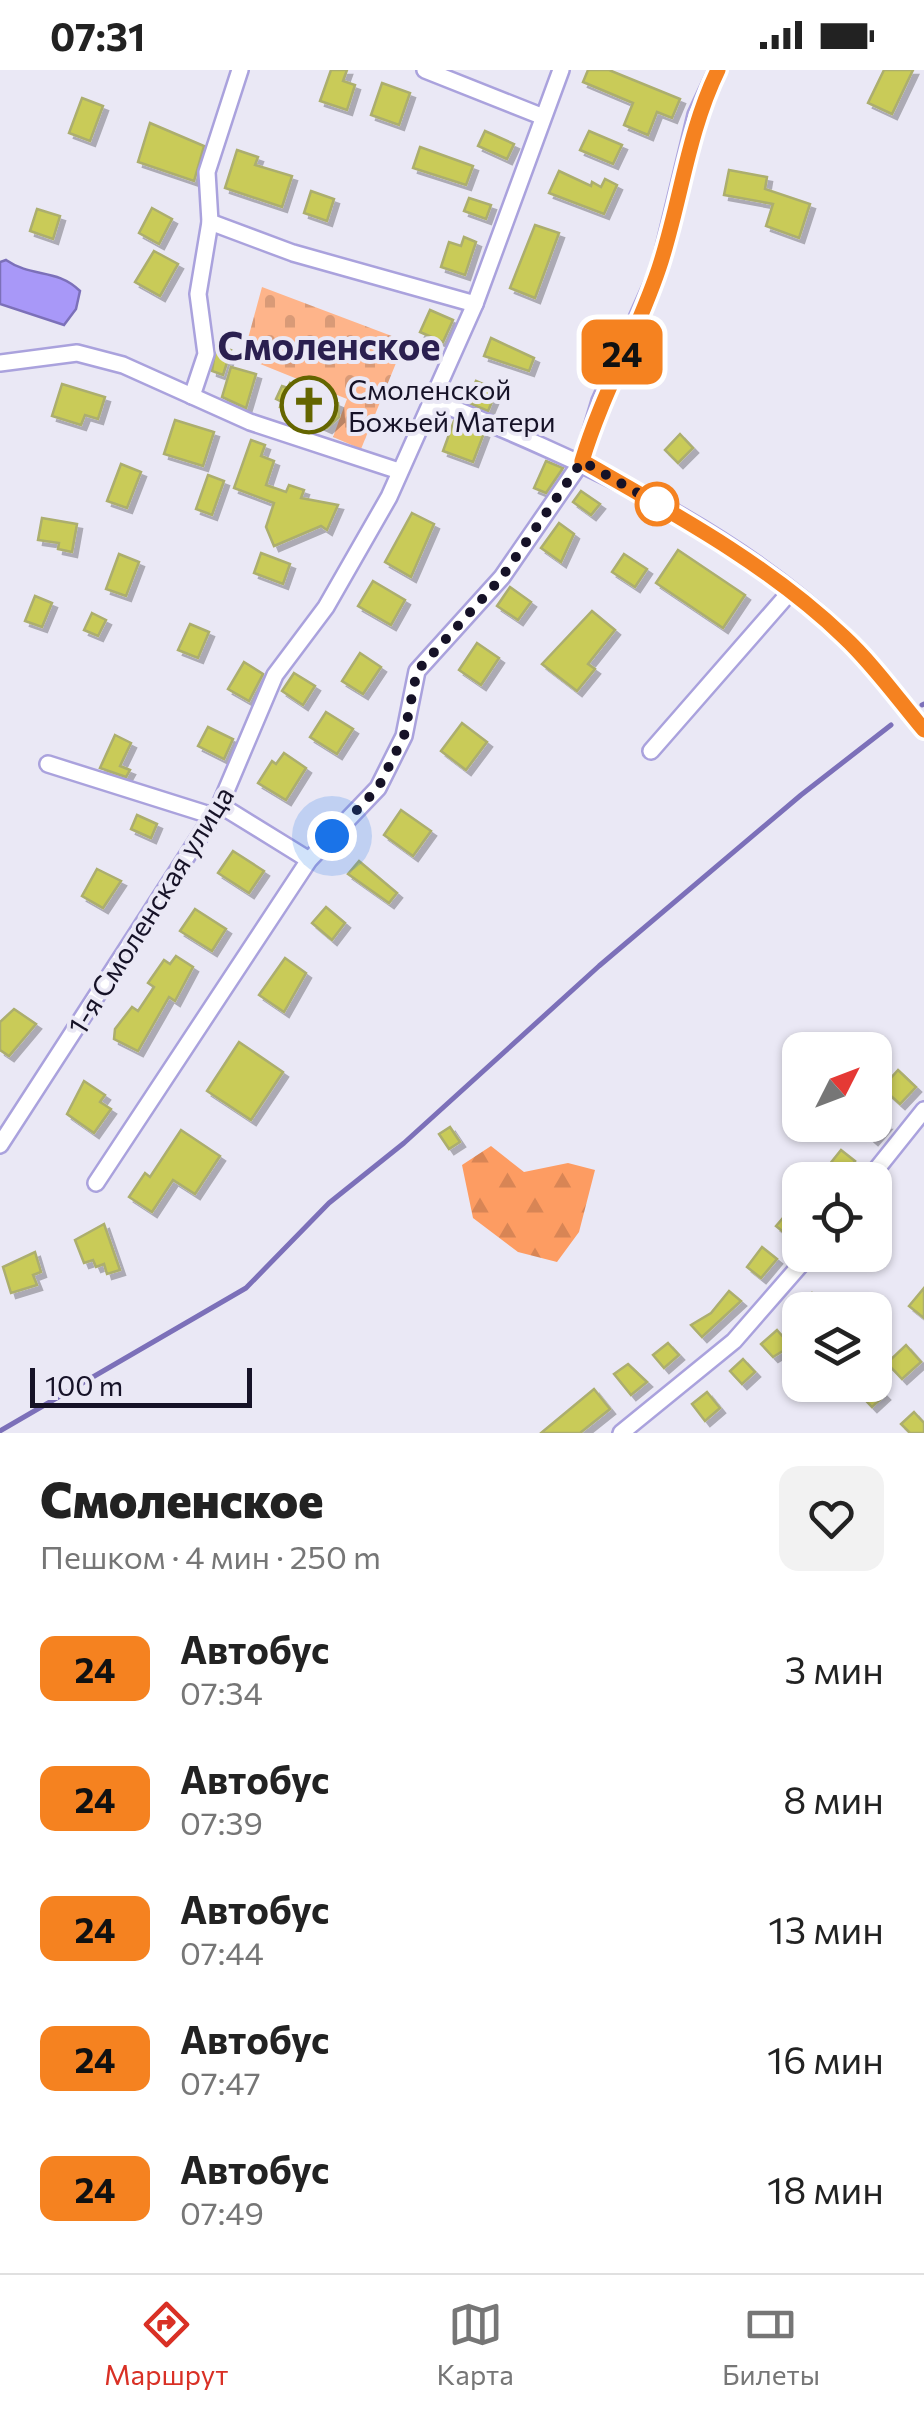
<!DOCTYPE html>
<html lang="ru">
<head>
<meta charset="utf-8">
<style>
  :root { --surface:#fff; --page:#f2f2f2; --text:#222; --muted:#767676; --line:#e0e0e0; --accent:#d93025 }
  body { margin:0; font-family:Commissioner,sans-serif; background:var(--page); color:var(--text); height:100vh; display:flex; flex-direction:column; font-size:38px; white-space:nowrap }
  * { box-sizing:border-box; margin:0 }
  p { font-size:32px; color:var(--muted) }
  .icon { flex:none; width:55px; height:55px; fill:none; stroke:currentColor; stroke-width:2; stroke-linecap:round; stroke-linejoin:round }
  .map { position:relative; height:1363px; overflow:hidden }
  .panel { display:flex; flex-direction:column; background:var(--surface); flex:1 }
  .panel>* { flex:none }
  .badge { padding:0 20px; border-radius:15px; font-size:35px; line-height:65px }
  .needle { width:65px; rotate:48deg }
  .fabs { position:absolute; left:782px; top:962px; display:grid; gap:20px }
  .fabs a { display:grid; place-items:center; width:110px; height:110px; border-radius:20px; background:var(--surface); box-shadow:0 2px 8px #0004; font-size:50px }
  .scale { position:absolute; left:30px; bottom:25px; width:222px; box-sizing:border-box; padding-left:10px; border:5px solid #161227; border-top:0; font-size:28px; line-height:35px; white-space:nowrap; color:#161227; -webkit-text-stroke:8px #eae8f5; paint-order:stroke }
  .you { position:absolute; width:50px; height:50px; margin:-25px; border:8px solid #fff; border-radius:50%; background:#1a73e8; box-shadow:0 0 0 15px #1a73e833 }
  .map>.badge { position:absolute; translate:-50% -50%; box-shadow:0 0 0 5px #fff }
  .round { display:grid; place-items:center; flex:none; width:105px; height:105px; border-radius:20px; background:var(--page) }
  .head { display:flex; align-items:center; justify-content:space-between; height:170px; padding:0 40px }
  h1 { font-size:48px; font-weight:800; line-height:75px }
  ul { padding:0; list-style:none }
  li { display:flex; align-items:center; gap:30px; height:130px; padding:0 40px }
  li div { flex:1 }
  li b { display:block; font-size:38px }
  li em { font-style:normal }
  li .badge { min-width:110px; font-weight:700; text-align:center }
  .status { display:flex; justify-content:space-between; align-items:center; height:70px; padding:0 50px; background:var(--surface); direction:ltr }
  .status svg { height:28px; fill:currentColor }
  .menu { display:flex; justify-content:space-around; align-items:center; height:140px; border-top:2px solid var(--line); background:var(--surface); font-size:28px; color:var(--muted) }
  .menu a { display:grid; justify-items:center; gap:5px }
  .menu .on { color:var(--accent) }
  .map>svg:first-child { display:block }
</style>
</head>
<body>
<div class="status"><b>07:31</b><svg viewBox="0 0 49 12"><path d="M0 12V9h3v3zM5 12V6h3v6zM10 12V3h3v9zM15 12V0h3v12zM26 1h20v11H26zM47 4h2v5h-2z"/></svg></div>
<div class="map">
<svg width="924" height="1363" viewBox="0 0 924 1363">
  <defs>
    <pattern id="forest-firs" width="22" height="20" patternUnits="userSpaceOnUse" patternTransform="scale(2.5)"><rect width="22" height="20" fill="#fd9c62"/><path d="M5 1l3.5 6h-7zM16 11l3.5 6h-7z" fill="#d88555"/></pattern>
    <pattern id="cemetery-stones" width="16" height="16" patternUnits="userSpaceOnUse" patternTransform="scale(2.5)"><rect width="16" height="16" fill="#feb48a"/><path d="M2 7V4a2 2 0 0 1 4 0v3zM10 15v-3a2 2 0 0 1 4 0v3z" fill="#d99a77"/></pattern>
    <filter id="shadow"><feDropShadow dx="5" dy="5" stdDeviation="0" flood-color="#0004"/></filter>
  </defs>
  <rect width="100%" height="100%" fill="#eae8f5"/>
  <path fill="url(#forest-firs)" d="M 491,1076 L 524,1102 L 568,1093 L 595,1100 L 579,1162 L 557,1192 L 518,1182 L 473,1148 L 462,1095 Z"/>
  <path fill="url(#cemetery-stones)" d="M 262,217 L 405,271 L 361,379 L 333,367 L 347,329 L 243,287 Z"/>
  <path fill="#a898f8" stroke="#7c70b9" stroke-width="2.5" d="M 6,190 C 32,208 57,198 80,221 L 76,239 L 64,255 L 0,234 L 0,192 Z"/>
  <g fill="none" stroke-linecap="round" stroke-linejoin="round">
    <g stroke="#7c70b9" stroke-width="5">
      <path d="M 922,635 L 924,634"/>
      <path d="M 0,1361 L 246,1218 L 329,1133 L 404,1073 L 599,896 L 801,725 L 891,655"/>
    </g>
  </g>
  <g fill="#c9cb59" stroke="#acae6e" stroke-width="2.5" filter="url(#shadow)">
    <path d="M 331,0 L 347,0 L 343,11 L 355,15 L 347,40 L 320,31 Z"/>
    <path d="M 588,0 L 609,0 L 680,29 L 672,48 L 657,42 L 648,65 L 624,55 L 633,33 L 583,12 Z"/>
    <path d="M 884,0 L 913,0 L 892,44 L 868,33 Z"/>
    <path d="M 382,13 L 410,23 L 399,55 L 371,45 Z"/>
    <path d="M 82,28 L 103,36 L 90,71 L 69,63 Z"/>
    <path d="M 150,53 L 204,76 L 194,111 L 138,92 Z"/>
    <path d="M 485,61 L 514,74 L 507,89 L 478,76 Z"/>
    <path d="M 589,61 L 622,75 L 613,94 L 580,80 Z"/>
    <path d="M 420,77 L 473,96 L 466,115 L 413,98 Z"/>
    <path d="M 237,80 L 258,87 L 255,95 L 292,106 L 282,137 L 225,118 Z"/>
    <path d="M 729,100 L 767,107 L 765,119 L 810,134 L 799,168 L 766,156 L 773,134 L 724,125 Z"/>
    <path d="M 559,101 L 591,116 L 592,112 L 601,117 L 605,109 L 617,115 L 604,144 L 549,123 Z"/>
    <path d="M 311,121 L 334,129 L 327,151 L 304,143 Z"/>
    <path d="M 469,128 L 491,135 L 486,149 L 464,141 Z"/>
    <path d="M 152,138 L 172,149 L 159,174 L 139,163 Z"/>
    <path d="M 37,139 L 60,146 L 53,169 L 30,161 Z"/>
    <path d="M 535,155 L 559,163 L 535,228 L 510,218 Z"/>
    <path d="M 464,167 L 476,172 L 465,205 L 441,197 L 449,172 L 461,176 Z"/>
    <path d="M 154,181 L 178,194 L 160,226 L 135,212 Z"/>
    <path d="M 430,240 L 453,250 L 443,272 L 420,262 Z"/>
    <path d="M 491,268 L 534,288 L 529,301 L 484,286 Z"/>
    <path d="M 216,276 L 231,280 L 223,305 L 212,301 Z"/>
    <path d="M 231,297 L 256,304 L 246,338 L 222,327 Z"/>
    <path d="M 476,311 L 497,320 L 488,341 L 467,332 Z"/>
    <path d="M 290,313 L 338,333 L 339,347 L 327,358 L 280,337 L 282,332 L 276,329 L 282,316 L 288,318 Z"/>
    <path d="M 62,314 L 105,327 L 98,349 L 85,345 L 81,355 L 52,346 Z"/>
    <path d="M 175,350 L 214,362 L 203,396 L 164,384 Z"/>
    <path d="M 454,351 L 484,363 L 473,392 L 443,381 Z"/>
    <path d="M 680,364 L 693,378 L 678,393 L 665,380 Z"/>
    <path d="M 251,370 L 265,375 L 261,386 L 274,391 L 266,415 L 286,422 L 289,415 L 304,420 L 301,428 L 338,435 L 327,460 L 321,456 L 274,476 L 266,457 L 274,433 L 234,418 Z"/>
    <path d="M 546,391 L 563,398 L 546,423 L 534,418 Z"/>
    <path d="M 121,394 L 141,402 L 127,438 L 107,431 Z"/>
    <path d="M 208,405 L 224,411 L 212,445 L 196,439 Z"/>
    <path d="M 581,421 L 600,434 L 591,445 L 573,432 Z"/>
    <path d="M 412,443 L 434,454 L 411,507 L 385,492 Z"/>
    <path d="M 42,448 L 77,454 L 72,482 L 58,479 L 59,473 L 38,470 Z"/>
    <path d="M 559,453 L 574,464 L 561,492 L 541,478 Z"/>
    <path d="M 678,480 L 745,525 L 723,558 L 656,513 Z"/>
    <path d="M 261,483 L 290,494 L 283,514 L 254,503 Z"/>
    <path d="M 119,484 L 139,492 L 126,526 L 106,519 Z"/>
    <path d="M 624,484 L 647,499 L 635,517 L 612,502 Z"/>
    <path d="M 373,511 L 405,530 L 391,555 L 358,536 Z"/>
    <path d="M 510,517 L 531,532 L 518,550 L 497,536 Z"/>
    <path d="M 35,526 L 52,533 L 42,557 L 25,551 Z"/>
    <path d="M 592,541 L 615,560 L 588,594 L 595,599 L 577,621 L 542,594 Z"/>
    <path d="M 92,543 L 106,550 L 98,566 L 84,560 Z"/>
    <path d="M 190,554 L 209,562 L 198,588 L 178,580 Z"/>
    <path d="M 477,573 L 499,588 L 481,615 L 459,600 Z"/>
    <path d="M 360,583 L 381,597 L 363,624 L 342,611 Z"/>
    <path d="M 244,592 L 263,604 L 249,631 L 228,619 Z"/>
    <path d="M 294,603 L 315,616 L 303,635 L 282,621 Z"/>
    <path d="M 326,642 L 353,659 L 337,684 L 310,667 Z"/>
    <path d="M 462,653 L 487,672 L 466,700 L 441,681 Z"/>
    <path d="M 208,657 L 233,669 L 224,689 L 198,676 Z"/>
    <path d="M 115,665 L 131,673 L 120,696 L 130,700 L 126,707 L 100,698 Z"/>
    <path d="M 284,683 L 306,698 L 286,730 L 258,713 L 272,691 L 276,694 Z"/>
    <path d="M 401,740 L 431,761 L 413,786 L 384,765 Z"/>
    <path d="M 137,745 L 157,754 L 151,768 L 131,759 Z"/>
    <path d="M 233,781 L 264,801 L 249,823 L 218,803 Z"/>
    <path d="M 359,791 L 397,823 L 389,833 L 348,804 Z"/>
    <path d="M 97,799 L 121,811 L 103,838 L 82,826 Z"/>
    <path d="M 326,837 L 345,853 L 332,870 L 312,853 Z"/>
    <path d="M 195,839 L 226,859 L 212,881 L 180,861 Z"/>
    <path d="M 176,886 L 193,897 L 175,931 L 169,927 L 138,981 L 114,969 L 115,959 L 132,937 L 138,941 L 154,917 L 148,913 L 164,890 L 170,894 Z"/>
    <path d="M 285,888 L 306,903 L 284,942 L 259,925 Z"/>
    <path d="M 14,939 L 36,954 L 9,986 L 0,980 L 0,952 Z"/>
    <path d="M 239,972 L 283,1002 L 251,1050 L 207,1021 Z"/>
    <path d="M 898,1000 L 916,1017 L 900,1034 L 882,1018 Z"/>
    <path d="M 84,1011 L 105,1025 L 100,1032 L 111,1039 L 94,1063 L 67,1044 Z"/>
    <path d="M 856,1055 L 886,1055 L 873,1070 Z"/>
    <path d="M 450,1057 L 460,1072 L 449,1079 L 439,1064 Z"/>
    <path d="M 181,1060 L 220,1086 L 195,1124 L 173,1110 L 152,1142 L 129,1127 L 145,1103 L 150,1107 Z"/>
    <path d="M 841,1080 L 855,1091 L 840,1110 L 817,1110 Z"/>
    <path d="M 793,1136 L 800,1142 L 800,1160 L 792,1169 L 776,1156 Z"/>
    <path d="M 104,1154 L 120,1200 L 107,1204 L 104,1194 L 96,1197 L 93,1190 L 84,1193 L 75,1170 Z"/>
    <path d="M 762,1177 L 777,1189 L 761,1208 L 747,1197 Z"/>
    <path d="M 35,1182 L 41,1202 L 33,1205 L 37,1215 L 11,1223 L 3,1197 Z"/>
    <path d="M 924,1218 L 924,1248 L 909,1236 Z"/>
    <path d="M 729,1221 L 741,1231 L 702,1267 L 691,1255 L 711,1243 Z"/>
    <path d="M 812,1223 L 832,1240 L 797,1240 Z"/>
    <path d="M 777,1260 L 791,1276 L 773,1287 L 761,1274 Z"/>
    <path d="M 668,1273 L 679,1285 L 664,1298 L 653,1285 Z"/>
    <path d="M 906,1275 L 921,1292 L 902,1309 L 887,1293 Z"/>
    <path d="M 743,1289 L 755,1302 L 742,1314 L 730,1301 Z"/>
    <path d="M 628,1294 L 647,1312 L 631,1325 L 614,1304 Z"/>
    <path d="M 851,1315 L 875,1315 L 885,1325 L 872,1337 Z"/>
    <path d="M 594,1319 L 610,1339 L 580,1363 L 541,1363 Z"/>
    <path d="M 707,1322 L 720,1338 L 705,1351 L 692,1334 Z"/>
    <path d="M 914,1342 L 924,1353 L 924,1363 L 910,1363 L 901,1354 Z"/>
  </g>
  <g fill="none" stroke-linecap="round" stroke-linejoin="round">
    <g stroke="#aaa2dd" stroke-width="20">
      <g id="minor">
        <path d="M 425,0 L 541,46"/>
        <path d="M 210,152 L 293,183 L 475,234"/>
        <path d="M 0,293 L 77,283 L 123,295 L 250,352 L 399,401"/>
        <path d="M 192,326 L 206,284 L 198,224 L 210,152 L 207,102 L 240,0"/>
        <path d="M 430,329 C 576,388 729,455 845,567 C 874,595 898,630 924,660"/>
        <path d="M 651,681 L 790,522"/>
        <path d="M 48,694 L 213,746"/>
        <path d="M 220,735 L 309,790"/>
        <path d="M 0,1075 L 220,735 L 275,605 L 326,537 L 389,427 L 475,234 L 561,0"/>
        <path d="M 868,1110 L 924,1040"/>
        <path d="M 96,1113 L 309,790 L 378,718 L 404,666 L 417,601 L 502,507 L 582,391 L 600,331 L 659,199 L 696,45 L 717,0"/>
        <path d="M 621,1363 L 734,1271 L 809,1185"/>
      </g>
    </g>
    <use href="#minor" stroke="#fff" stroke-width="15"/>
  </g>
  <g fill="none" stroke-linecap="round" stroke-linejoin="round">
    <g stroke="#fff" stroke-width="22">
      <path id="line" d="M 718,0 C 687,64 681,132 659,198 C 637,264 602,324 582,391 C 673,443 768,494 844,567 C 873,594 898,629 924,660"/>
    </g>
    <use href="#line" stroke="#f58220" stroke-width="15"/>
    <path stroke="#161227" stroke-width="10" stroke-dasharray="0 18" d="M 332,766 L 378,718 L 404,666 L 417,601 L 502,507 L 582,391 L 657,434"/>
  </g>
  <defs>
    <g id="church-ring" transform="scale(2.875)"><circle r="9.5" fill="#eae8f5" stroke="#646500" stroke-width="1.5"/><path d="M-1.2-6h2.4v3.5h3.3v2.4h-3.3V6h-2.4V-.1h-3.3v-2.4h3.3Z" fill="#646500"/></g>
  </defs>
  <g fill-rule="evenodd">
    <use href="#church-ring" x="309" y="335"/>
  </g>
  <circle fill="#fff" stroke="#f58220" stroke-width="5" cx="657" cy="434" r="20"/>
  <g text-anchor="middle" dominant-baseline="central" stroke-width="8" stroke-linejoin="round" paint-order="stroke">
    <g font-size="28" fill="#161227" stroke="#eae8f5" text-anchor="start">
      <text x="348" y="319">Смоленской<tspan x="348" dy="32">Божьей Матери</tspan></text>
    </g>
    <g font-size="28" fill="#161227" stroke="#eae8f5">
      <text transform="translate(150 840) rotate(-58)">1-я Смоленская улица</text>
    </g>
    <g font-size="38" font-weight="bold" fill="#2a1f4f" stroke="#eae8f5">
      <text x="329" y="274">Смоленское</text>
    </g>
  </g>
</svg>
<div class="fabs">
<a><svg class="needle" viewBox="-14 -14 28 28"><path d="M0-13l5 13h-10z" fill="#e53935"/><path d="M0 13l5-13h-10z" fill="#767676"/></svg></a>
<a><svg class="icon" aria-label="locate" viewBox="0 0 24 24"><circle cx="12" cy="12" r="6"/><path d="M12 2v4M12 18v4M2 12h4M18 12h4"/></svg></a>
<a><svg class="icon" aria-label="layers" viewBox="0 0 24 24"><path d="M12 4l9 5-9 5-9-5zM3 14l9 5 9-5"/></svg></a>
</div>
<div class="scale">100 m</div>
<div class="you" style="left:332px;top:766px"></div>
<b class="badge" style="left:622px;top:282px;background:#f58220;color:#111">24</b>
</div>
<section class="panel">
<div class="head"><div><h1>Смоленское</h1><p>Пешком · 4 мин · 250 m</p></div><a class="round"><svg class="icon" aria-label="heart" viewBox="0 0 24 24"><path d="M12 20l-8-8c-3-5 5-10 8-4 3-6 11-1 8 4z"/></svg></a></div>
<ul>
<li><span class="badge" style="background:#f58220;color:#111">24</span><div><b>Автобус</b><p>07:34</p></div><em>3 мин</em></li>
<li><span class="badge" style="background:#f58220;color:#111">24</span><div><b>Автобус</b><p>07:39</p></div><em>8 мин</em></li>
<li><span class="badge" style="background:#f58220;color:#111">24</span><div><b>Автобус</b><p>07:44</p></div><em>13 мин</em></li>
<li><span class="badge" style="background:#f58220;color:#111">24</span><div><b>Автобус</b><p>07:47</p></div><em>16 мин</em></li>
<li><span class="badge" style="background:#f58220;color:#111">24</span><div><b>Автобус</b><p>07:49</p></div><em>18 мин</em></li>
</ul>
</section>
<nav class="menu">
<a class="on"><svg class="icon" aria-label="directions" viewBox="0 0 24 24"><path d="M12 3l9 9-9 9-9-9zM9 14v-3h6M13 9l2 2-2 2"/></svg>Маршрут</a>
<a><svg class="icon" aria-label="map" viewBox="0 0 24 24"><path d="M3 6l6-2 6 2 6-2v14l-6 2-6-2-6 2zM9 4v14M15 6v14"/></svg>Карта</a>
<a><svg class="icon" aria-label="tickets" viewBox="0 0 24 24"><path d="M3 7h18v10H3zM15 7v10"/></svg>Билеты</a>
</nav>
</body>
</html>
